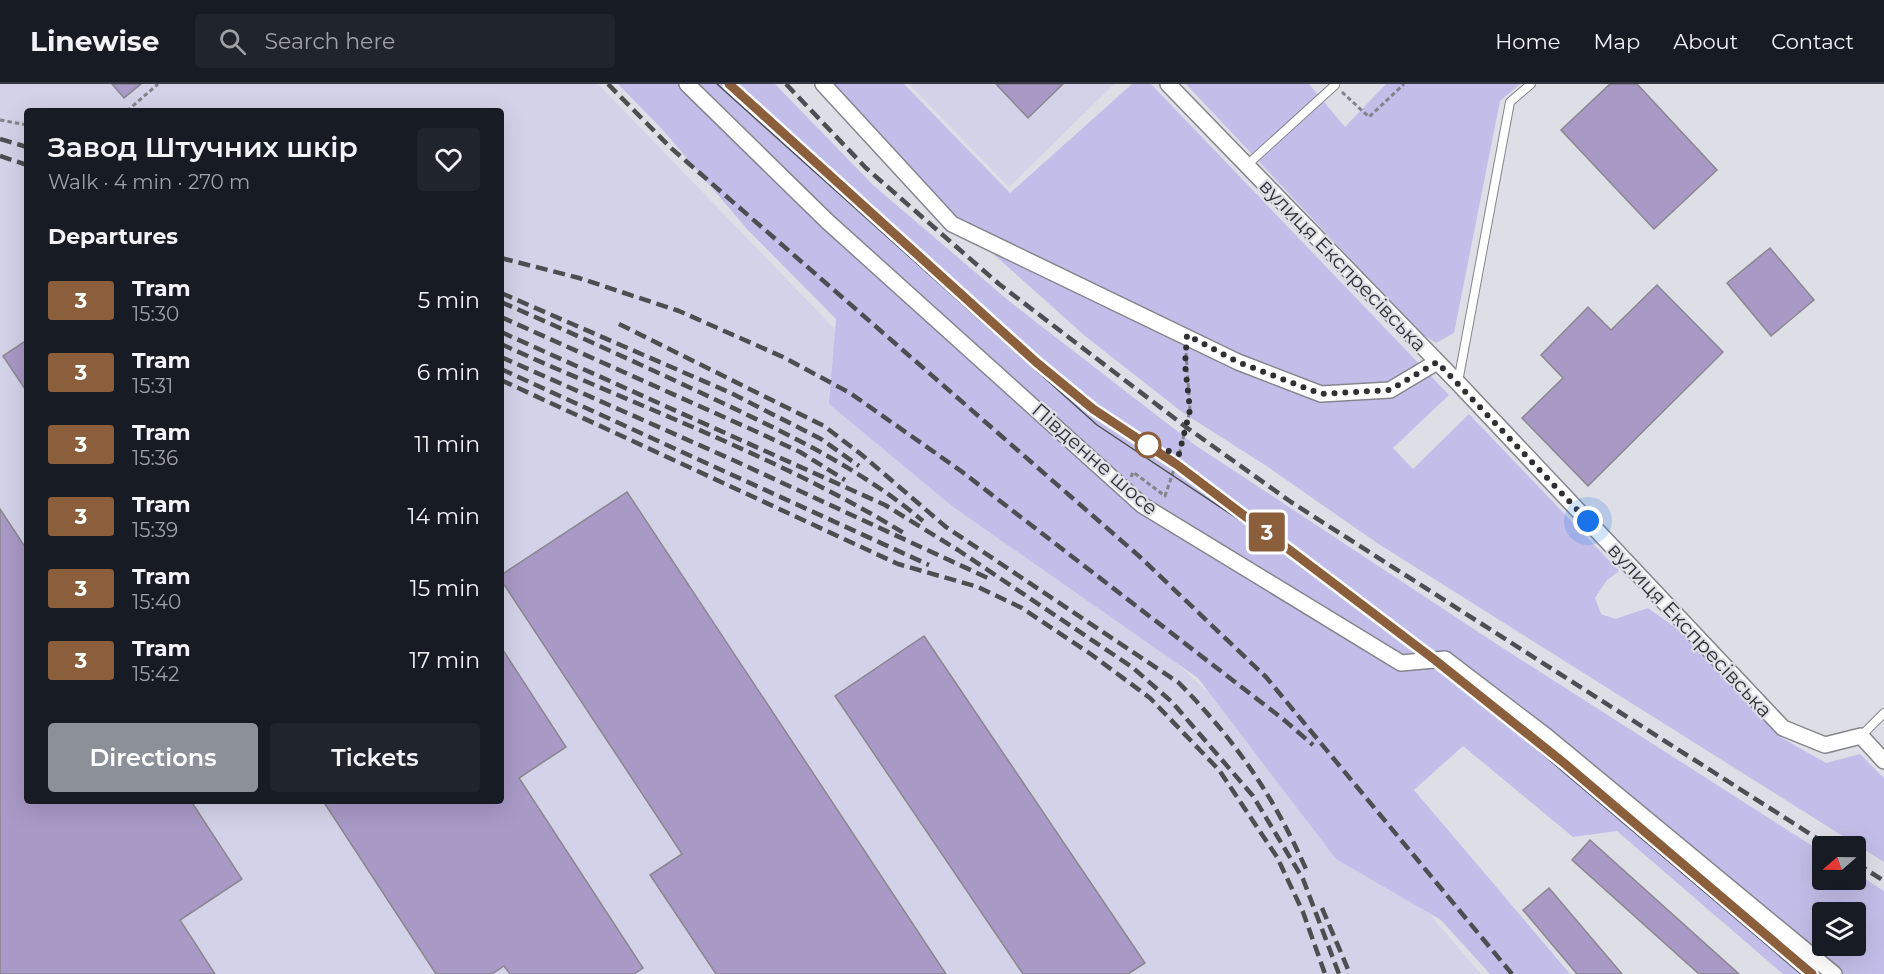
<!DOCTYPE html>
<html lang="en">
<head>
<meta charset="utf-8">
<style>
  :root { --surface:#171b24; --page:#20242c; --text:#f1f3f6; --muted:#9ea1a6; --line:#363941; --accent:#8c9099 }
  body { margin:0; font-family:Montserrat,sans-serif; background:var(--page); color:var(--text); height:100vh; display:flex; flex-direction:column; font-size:22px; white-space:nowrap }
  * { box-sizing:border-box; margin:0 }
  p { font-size:20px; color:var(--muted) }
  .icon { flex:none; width:33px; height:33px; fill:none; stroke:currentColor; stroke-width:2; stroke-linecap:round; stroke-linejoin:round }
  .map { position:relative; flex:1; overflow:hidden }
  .drawer { position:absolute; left:24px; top:24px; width:480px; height:696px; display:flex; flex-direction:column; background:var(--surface); border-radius:6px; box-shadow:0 6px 24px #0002 }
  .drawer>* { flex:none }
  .badge { padding:0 12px; border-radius:4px; font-size:21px; line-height:39px }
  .needle { width:39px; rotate:250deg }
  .fabs { position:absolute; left:1812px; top:752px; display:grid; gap:12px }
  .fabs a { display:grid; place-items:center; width:54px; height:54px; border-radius:6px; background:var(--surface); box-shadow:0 6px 24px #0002; font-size:30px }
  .you { position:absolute; width:30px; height:30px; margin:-15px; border:4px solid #fff; border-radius:50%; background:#1a73e8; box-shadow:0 0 0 9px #1a73e833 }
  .map>.badge { position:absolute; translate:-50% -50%; box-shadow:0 0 0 3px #fff }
  h2 { padding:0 24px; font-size:22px; line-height:54px }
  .round { display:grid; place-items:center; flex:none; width:63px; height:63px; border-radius:6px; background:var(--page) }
  .overview { display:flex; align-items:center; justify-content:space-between; height:102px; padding:0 24px }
  h1 { font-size:28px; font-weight:600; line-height:45px }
  .primary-button { display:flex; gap:12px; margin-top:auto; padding:12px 24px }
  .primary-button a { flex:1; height:69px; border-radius:6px; background:var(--accent); color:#fff; font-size:24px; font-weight:600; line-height:69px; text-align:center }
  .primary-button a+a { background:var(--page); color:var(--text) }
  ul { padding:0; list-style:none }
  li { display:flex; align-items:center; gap:18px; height:72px; padding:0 24px }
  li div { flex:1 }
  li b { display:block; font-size:22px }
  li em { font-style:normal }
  li .badge { min-width:66px; font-weight:700; text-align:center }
  header { display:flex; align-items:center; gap:36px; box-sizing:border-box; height:84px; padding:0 30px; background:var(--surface); border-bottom:2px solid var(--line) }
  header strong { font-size:28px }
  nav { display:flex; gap:33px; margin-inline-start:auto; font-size:21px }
  .search { width:420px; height:54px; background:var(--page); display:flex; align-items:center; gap:15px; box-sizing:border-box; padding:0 21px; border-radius:6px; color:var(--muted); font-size:22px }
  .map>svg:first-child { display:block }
</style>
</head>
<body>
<header>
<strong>Linewise</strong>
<div class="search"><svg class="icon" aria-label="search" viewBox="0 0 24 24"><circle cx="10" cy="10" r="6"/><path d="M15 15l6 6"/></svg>Search here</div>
<nav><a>Home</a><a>Map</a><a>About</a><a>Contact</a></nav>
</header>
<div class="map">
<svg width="1884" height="890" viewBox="0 0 1884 890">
  <rect width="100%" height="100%" fill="#dedee6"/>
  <g fill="#d4d2e8" fill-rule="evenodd">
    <path d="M 0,0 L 598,0 L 1115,535 L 1177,579 L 1205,606 L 1226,612 L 1283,660 L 1481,890 L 0,890 ZM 27,27 L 501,27 L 501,717 L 27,717 Z"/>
    <path d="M 909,0 L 1114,0 L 1009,103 Z"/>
  </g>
  <g fill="#c2bee9" fill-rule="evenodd">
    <path d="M 618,0 L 775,0 L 873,101 L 1009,217 L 1195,361 L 1498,561 L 1822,768 L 1822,795 L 1856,795 L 1856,789 L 1884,807 L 1884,890 L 1783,890 L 1617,747 L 1573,753 L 1463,662 L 1414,706 L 1570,890 L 1490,890 L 1441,836 L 1336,775 L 1198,594 L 952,422 L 829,320 L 836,235 L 747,145 L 662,45 ZM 1822,828 L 1856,828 L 1856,861 L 1822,861 Z"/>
    <path d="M 834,0 L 904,0 L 1010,109 L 1132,0 L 1151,0 L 1449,311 L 1393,364 L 1413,385 L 1469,330 L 1619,487 L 1607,496 L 1595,514 L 1601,530 L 1615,535 L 1648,524 L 1676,544 L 1782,654 L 1826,679 L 1860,670 L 1884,694 L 1884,778 L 1377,459 L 1268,383 L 1182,328 L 1085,252 L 952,133 Z"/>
    <path d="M 1186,0 L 1309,0 L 1345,43 L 1386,0 L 1520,0 L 1500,17 L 1454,249 L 1436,259 L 1420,249 Z"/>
  </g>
  <g fill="#a899c6" stroke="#8a878f" stroke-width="1.5">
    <path d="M 112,0 L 141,0 L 124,14 Z"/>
    <path d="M 996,0 L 1063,0 L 1028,34 Z"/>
    <path d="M 1610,0 L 1637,0 L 1717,86 L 1654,145 L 1561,46 Z"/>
    <path d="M 1770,164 L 1814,216 L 1771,252 L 1727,199 Z"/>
    <path d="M 1657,201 L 1723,268 L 1588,402 L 1522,334 L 1563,294 L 1541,271 L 1588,223 L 1611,246 Z"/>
    <path d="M 27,256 L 27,308 L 3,272 Z"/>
    <path d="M 627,408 L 946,890 L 716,890 L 650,791 L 682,770 L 501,496 L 501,491 Z"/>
    <path d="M 0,425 L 27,466 L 27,717 L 191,717 L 242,795 L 180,836 L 215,890 L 0,890 Z"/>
    <path d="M 924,552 L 1145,879 L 1128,890 L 1023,890 L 835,612 Z"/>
    <path d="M 501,563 L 566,663 L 519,694 L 643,884 L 634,890 L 510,890 L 504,882 L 492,890 L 436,890 L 323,717 L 501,717 Z"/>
    <path d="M 1590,756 L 1739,890 L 1699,890 L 1572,776 Z"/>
    <path d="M 1549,804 L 1622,890 L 1577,890 L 1523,826 Z"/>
  </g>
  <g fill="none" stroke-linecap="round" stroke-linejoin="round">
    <g stroke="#86858d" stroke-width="10">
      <g id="lane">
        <path d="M 1247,81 L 1335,1"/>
        <path d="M 1458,298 L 1510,18 L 1531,0"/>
        <path d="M 1861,652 L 1884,629"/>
      </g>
    </g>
    <g stroke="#86858d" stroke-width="18">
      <g id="street">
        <path d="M 687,0 L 827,137 L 1142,421 L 1401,579 L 1445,575 L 1546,652 L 1834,890"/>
        <path d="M 823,0 L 952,140 L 1238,278 L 1321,310 L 1390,306 L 1437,278"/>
        <path d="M 1168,0 L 1458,299 L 1783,644 L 1825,661 L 1861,652 L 1884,677"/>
      </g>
    </g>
    <g stroke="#828288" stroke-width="3" stroke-dasharray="4.5 3" stroke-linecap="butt">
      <path d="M 1342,8 L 1369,33 L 1404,0"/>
      <path d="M 127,27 L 158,0"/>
      <path d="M 0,36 L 27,41"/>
      <path d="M 1131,393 L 1133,388 L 1165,412 L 1179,371 L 1190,326 L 1186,269"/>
    </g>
    <use href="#lane" stroke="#fff" stroke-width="8"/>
    <use href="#street" stroke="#fff" stroke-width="15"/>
    <g stroke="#4e4e52" stroke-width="1.5">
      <path d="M 717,0 L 1097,341 L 1286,467 L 1472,610 L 1801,890"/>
      <path d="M 1077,311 L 1226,417"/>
    </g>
    <g stroke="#4e4e52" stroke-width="4.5" stroke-dasharray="12 6" stroke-linecap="butt">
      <path d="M 608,0 L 671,64 L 1139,472 L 1266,593 L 1512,890"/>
      <path d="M 786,0 L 866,84 L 999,200 L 1186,343 L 1291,418 L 1829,762"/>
      <path d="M 0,55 L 27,63"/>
      <path d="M 0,72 L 27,81"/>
      <path d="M 501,174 L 579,194 L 679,227 L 783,273 L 850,309 L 961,387 L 1283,635 L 1313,661"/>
      <path d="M 501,209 L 731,309 L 821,355 L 859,382"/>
      <path d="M 501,218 C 572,249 642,281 712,314 C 786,349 860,384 923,437"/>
      <path d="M 501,233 L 755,347 L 800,368 L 845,396"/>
      <path d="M 619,240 L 824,342 L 862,371 L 946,443 L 1179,599 C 1236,657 1273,711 1306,785"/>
      <path d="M 501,248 L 885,421 L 958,466 L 1132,583 L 1172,618 L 1253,712 L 1303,795 L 1339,890"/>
      <path d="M 501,260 C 636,322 781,373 907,451"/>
      <path d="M 501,273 L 733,376 L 990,495"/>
      <path d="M 501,285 L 929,481"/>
      <path d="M 501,296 L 898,480 L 978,503 L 1022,524 L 1092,571 L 1150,614 L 1219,686 L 1277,773 L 1303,828 L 1325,890"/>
      <path d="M 1856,779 L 1884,797"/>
      <path d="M 1322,824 L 1350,890"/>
    </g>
  </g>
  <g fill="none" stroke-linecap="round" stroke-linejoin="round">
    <g stroke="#fff" stroke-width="14">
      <path id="line" d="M 729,0 L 1036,278 L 1093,325 L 1176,380 L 1435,576 L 1564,679 L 1812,890"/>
    </g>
    <use href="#line" stroke="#8b5e3c" stroke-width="9"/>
    <path stroke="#303033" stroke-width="6" stroke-dasharray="0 10.8" d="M 1148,361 L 1179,370 L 1190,326 L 1185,281 L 1187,251 L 1238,278 L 1321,310 L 1390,306 L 1437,278 L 1588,437"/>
  </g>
  <circle fill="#fff" stroke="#8b5e3c" stroke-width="3" cx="1148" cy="361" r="12"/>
  <g text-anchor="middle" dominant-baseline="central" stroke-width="4.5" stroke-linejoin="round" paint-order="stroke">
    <g font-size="20" fill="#303033" stroke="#dedee6">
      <text transform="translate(1343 181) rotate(46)">вулиця Експресівська</text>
      <text transform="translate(1095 375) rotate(41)">Південне шосе</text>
      <text transform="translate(1690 546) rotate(47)">вулиця Експресівська</text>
    </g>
  </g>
</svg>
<div class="fabs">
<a><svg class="needle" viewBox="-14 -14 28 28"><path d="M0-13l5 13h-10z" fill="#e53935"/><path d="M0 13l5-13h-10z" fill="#9ea1a6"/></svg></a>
<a><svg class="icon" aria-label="layers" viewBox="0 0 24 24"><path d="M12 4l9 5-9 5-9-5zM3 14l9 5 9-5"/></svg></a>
</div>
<div class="you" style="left:1588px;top:437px"></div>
<b class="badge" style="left:1267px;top:448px;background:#8b5e3c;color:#fff">3</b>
<section class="drawer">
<div class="overview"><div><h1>Завод Штучних шкір</h1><p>Walk · 4 min · 270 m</p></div><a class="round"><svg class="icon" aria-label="heart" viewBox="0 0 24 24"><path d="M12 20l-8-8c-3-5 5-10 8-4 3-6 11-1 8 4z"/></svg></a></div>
<h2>Departures</h2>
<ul>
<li><span class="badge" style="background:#8b5e3c;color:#fff">3</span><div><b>Tram</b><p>15:30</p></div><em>5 min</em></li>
<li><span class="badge" style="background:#8b5e3c;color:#fff">3</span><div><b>Tram</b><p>15:31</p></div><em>6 min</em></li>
<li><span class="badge" style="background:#8b5e3c;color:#fff">3</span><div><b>Tram</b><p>15:36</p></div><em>11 min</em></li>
<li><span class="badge" style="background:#8b5e3c;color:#fff">3</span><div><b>Tram</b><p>15:39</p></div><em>14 min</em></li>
<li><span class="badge" style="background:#8b5e3c;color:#fff">3</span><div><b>Tram</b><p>15:40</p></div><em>15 min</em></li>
<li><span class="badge" style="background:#8b5e3c;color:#fff">3</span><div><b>Tram</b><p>15:42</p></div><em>17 min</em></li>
</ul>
<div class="primary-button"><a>Directions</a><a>Tickets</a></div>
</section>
</div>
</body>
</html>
